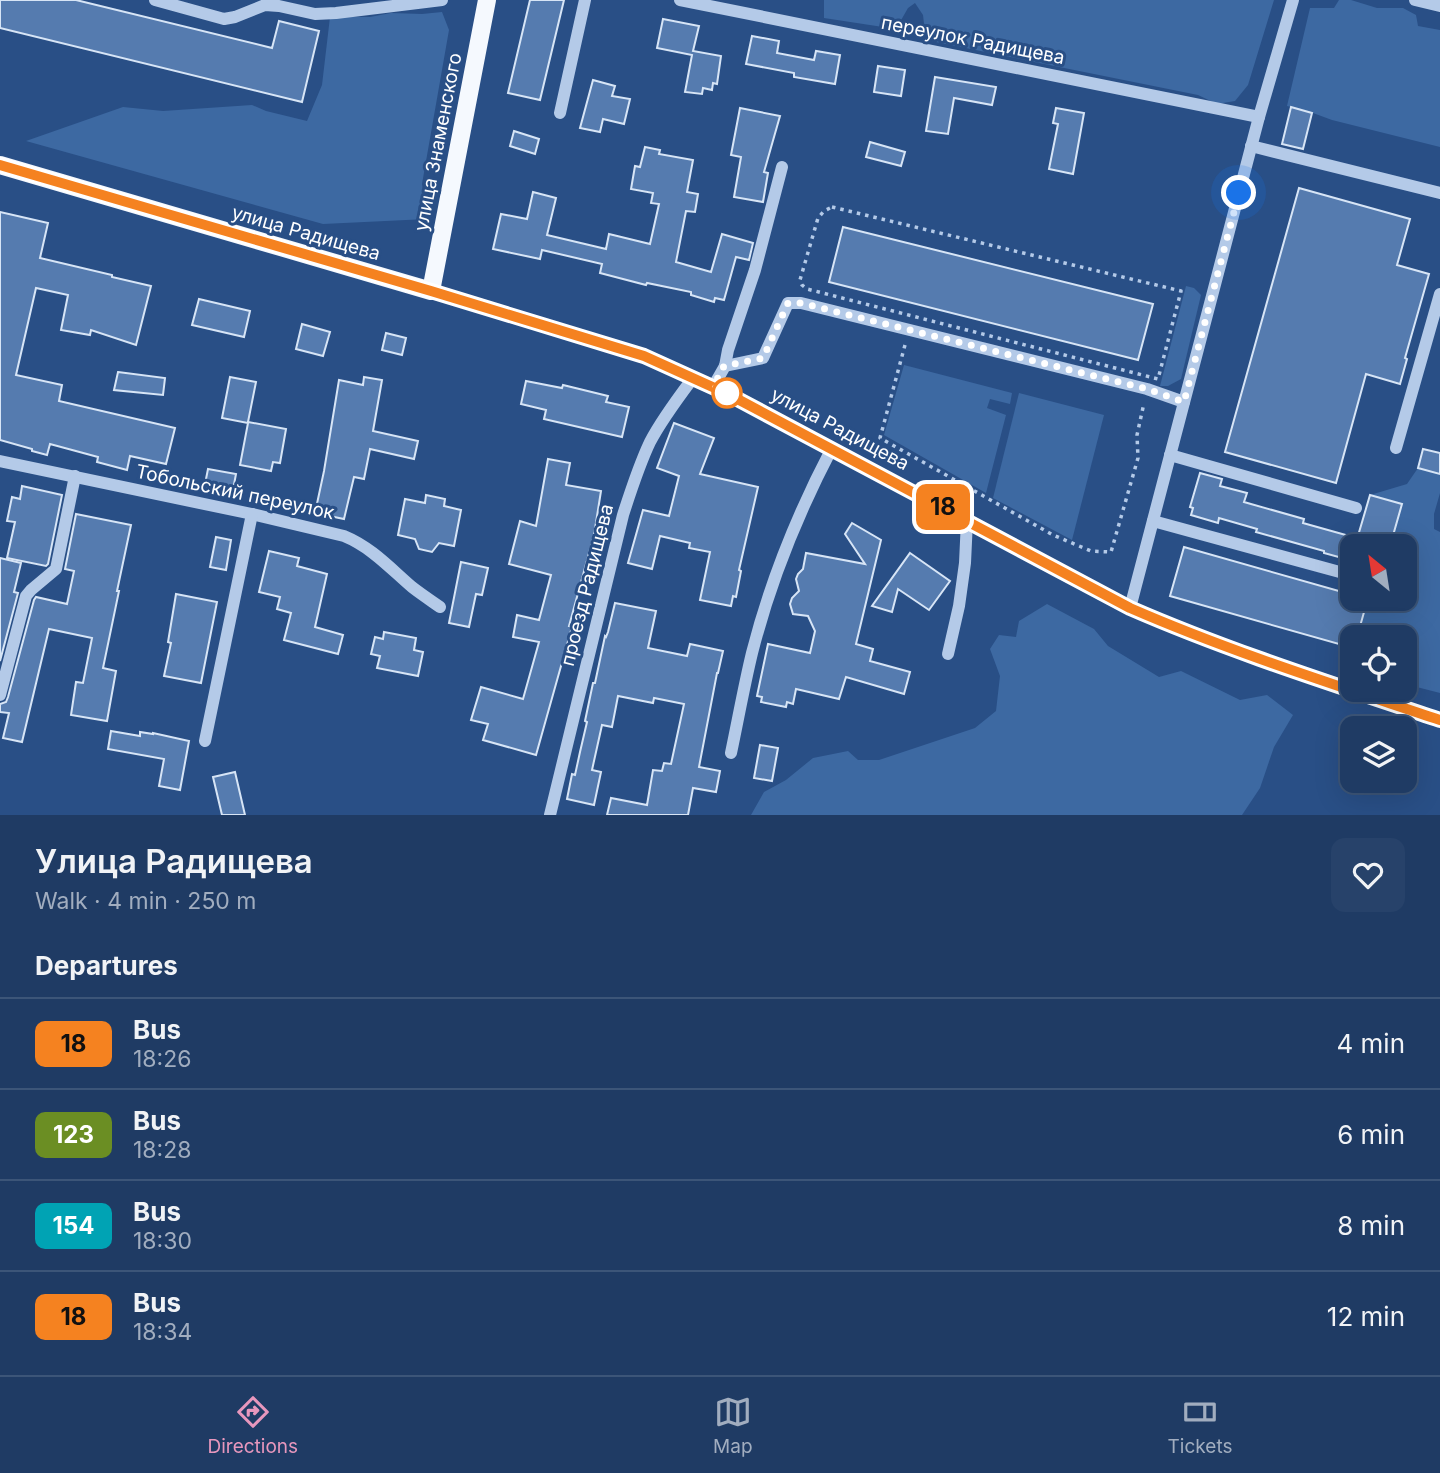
<!DOCTYPE html>
<html lang="en">
<head>
<meta charset="utf-8">
<style>
  :root { --surface:#1f3b64; --page:#27426a; --text:#f1f3f6; --muted:#a1adbf; --line:#3c5578; --accent:#e797bd }
  body { margin:0; font-family:Inter,sans-serif; background:var(--page); color:var(--text); height:100vh; display:flex; flex-direction:column; font-size:26px; white-space:nowrap }
  * { box-sizing:border-box; margin:0 }
  p { font-size:23px; color:var(--muted) }
  .icon { flex:none; width:38px; height:38px; fill:none; stroke:currentColor; stroke-width:2; stroke-linecap:round; stroke-linejoin:round }
  .map { position:relative; height:815px; overflow:hidden }
  .sheet { display:flex; flex-direction:column; background:var(--surface); flex:1 }
  .sheet>* { flex:none }
  .badge { padding:0 14px; border-radius:10px; font-size:24px; line-height:46px }
  .needle { width:46px; rotate:330deg }
  .tools { position:absolute; left:1340px; top:534px; display:grid; gap:14px }
  .tools a { display:grid; place-items:center; width:77px; height:77px; border-radius:14px; background:var(--surface); box-shadow:0 7px 28px #0002,0 0 0 2px var(--line); font-size:35px }
  .you { position:absolute; width:35px; height:35px; margin:-18px; border:5px solid #fff; border-radius:50%; background:#1a73e8; box-shadow:0 0 0 10px #1a73e833 }
  .map>.badge { position:absolute; translate:-50% -50%; box-shadow:0 0 0 4px #fff }
  h2 { padding:0 35px; font-size:26px; line-height:63px }
  .round { display:grid; place-items:center; flex:none; width:74px; height:74px; border-radius:14px; background:var(--page) }
  .summary { display:flex; align-items:center; justify-content:space-between; height:119px; padding:0 35px }
  h1 { font-size:33px; font-weight:600; line-height:52px }
  ul { padding:0; list-style:none }
  li { display:flex; align-items:center; gap:21px; height:91px; padding:0 35px; border-top:2px solid var(--line) }
  li div { flex:1 }
  li b { display:block; font-size:26px }
  li em { font-style:normal }
  li .badge { min-width:77px; font-weight:700; text-align:center }
  .tabs { display:flex; justify-content:space-around; align-items:center; height:98px; border-top:2px solid var(--line); background:var(--surface); font-size:19px; color:var(--muted) }
  .tabs a { display:grid; justify-items:center; gap:4px }
  .tabs .selected { color:var(--accent) }
  .map>svg:first-child { display:block }
</style>
</head>
<body>
<div class="map">
<svg width="1440" height="815" viewBox="0 0 1440 815">
  <rect width="100%" height="100%" fill="#294f86"/>
  <g fill="#3d69a2">
    <path d="M 824,0 L 1274,0 L 1248,85 L 1235,101 L 1217,104 L 1198,95 L 926,40 L 923,15 L 915,3 L 908,8 L 896,29 L 824,18 Z"/>
    <path d="M 1339,0 L 1351,0 L 1377,8 L 1403,8 L 1416,15 L 1418,26 L 1440,30 L 1440,147 L 1332,120 L 1313,113 L 1287,106 L 1310,8 L 1334,8 Z"/>
    <path d="M 442,12 L 449,30 L 422,184 L 427,219 L 323,224 L 26,141 L 123,107 L 163,111 L 252,105 L 266,111 L 307,121 L 322,85 L 330,17 L 370,17 L 391,13 L 422,14 Z"/>
    <path d="M 1186,286 L 1194,288 L 1201,295 L 1181,379 L 1168,386 L 1160,386 Z"/>
    <path d="M 904,365 L 1012,393 L 1010,404 L 990,399 L 987,408 L 1006,415 L 986,493 L 884,435 Z"/>
    <path d="M 1019,393 L 1104,415 L 1072,540 L 993,498 Z"/>
    <path d="M 1418,468 L 1440,474 L 1440,493 L 1434,514 L 1434,529 L 1440,532 L 1440,693 L 1405,684 L 1405,637 L 1357,637 L 1368,599 L 1405,598 L 1405,546 L 1390,546 L 1402,504 L 1370,495 L 1407,484 Z"/>
    <path d="M 1047,604 L 1094,629 L 1108,646 L 1159,677 L 1181,671 L 1240,700 L 1267,695 L 1293,715 L 1274,747 L 1260,788 L 1242,815 L 751,815 L 764,792 L 786,780 L 813,758 L 848,751 L 858,760 L 879,760 L 975,728 L 996,711 L 1000,676 L 990,649 L 999,635 L 1016,637 L 1019,621 Z"/>
  </g>
  <g fill="#557baf" stroke="#d7e5f6" stroke-width="2">
    <path d="M 0,0 L 76,0 L 272,48 L 279,21 L 319,31 L 302,102 L 0,28 Z"/>
    <path d="M 530,0 L 564,0 L 540,100 L 508,93 Z"/>
    <path d="M 663,19 L 699,26 L 693,51 L 721,56 L 717,84 L 713,83 L 712,90 L 703,88 L 702,94 L 685,92 L 692,55 L 657,48 Z"/>
    <path d="M 752,36 L 779,41 L 777,53 L 814,60 L 816,51 L 840,55 L 835,84 L 794,77 L 794,73 L 746,64 Z"/>
    <path d="M 878,66 L 905,70 L 901,96 L 874,92 Z"/>
    <path d="M 935,77 L 996,87 L 992,105 L 954,98 L 948,134 L 926,131 Z"/>
    <path d="M 593,80 L 615,86 L 612,96 L 630,99 L 624,124 L 603,119 L 600,132 L 580,128 Z"/>
    <path d="M 1291,107 L 1312,113 L 1303,149 L 1282,144 Z"/>
    <path d="M 740,108 L 780,116 L 764,172 L 768,173 L 763,202 L 734,197 L 741,157 L 731,155 Z"/>
    <path d="M 1056,108 L 1084,113 L 1073,174 L 1049,169 L 1058,124 L 1053,123 Z"/>
    <path d="M 514,131 L 539,139 L 535,154 L 510,146 Z"/>
    <path d="M 870,142 L 905,152 L 901,166 L 866,157 Z"/>
    <path d="M 645,147 L 660,150 L 659,154 L 693,160 L 687,192 L 698,194 L 695,212 L 686,211 L 676,262 L 711,272 L 722,234 L 753,243 L 749,260 L 736,257 L 724,300 L 715,298 L 714,302 L 691,295 L 691,292 L 647,283 L 646,285 L 600,273 L 602,264 L 542,250 L 540,259 L 493,249 L 501,214 L 527,219 L 533,192 L 556,198 L 547,235 L 606,249 L 609,234 L 650,244 L 659,204 L 651,203 L 653,193 L 631,189 L 635,166 L 640,167 Z"/>
    <path d="M 1299,188 L 1410,219 L 1397,265 L 1429,274 L 1405,358 L 1407,359 L 1400,384 L 1366,374 L 1336,483 L 1225,452 Z"/>
    <path d="M 0,212 L 48,223 L 40,258 L 112,275 L 112,277 L 151,286 L 136,345 L 91,330 L 90,335 L 61,330 L 68,295 L 36,288 L 16,375 L 62,385 L 59,401 L 175,428 L 166,464 L 130,456 L 127,470 L 97,462 L 98,457 L 50,444 L 47,455 L 32,451 L 32,449 L 0,440 Z"/>
    <path d="M 843,227 L 1153,304 L 1138,360 L 829,282 Z"/>
    <path d="M 199,299 L 250,311 L 244,337 L 192,325 Z"/>
    <path d="M 302,324 L 330,332 L 323,356 L 296,349 Z"/>
    <path d="M 386,333 L 406,338 L 402,355 L 382,350 Z"/>
    <path d="M 118,372 L 165,378 L 163,395 L 114,390 Z"/>
    <path d="M 230,377 L 256,382 L 248,422 L 286,429 L 280,463 L 273,462 L 271,471 L 240,465 L 248,423 L 222,418 Z"/>
    <path d="M 364,377 L 382,380 L 373,431 L 418,441 L 414,459 L 370,449 L 364,479 L 354,477 L 344,519 L 315,513 L 324,471 L 339,380 L 363,385 Z"/>
    <path d="M 526,381 L 562,388 L 563,385 L 608,396 L 606,402 L 629,407 L 622,437 L 544,419 L 546,410 L 521,404 Z"/>
    <path d="M 674,423 L 714,438 L 700,474 L 758,487 L 739,570 L 741,571 L 736,597 L 733,596 L 731,606 L 700,600 L 710,552 L 689,548 L 690,543 L 660,536 L 652,569 L 628,563 L 643,510 L 669,516 L 679,476 L 657,468 Z"/>
    <path d="M 1423,449 L 1440,453 L 1440,474 L 1418,468 Z"/>
    <path d="M 548,459 L 570,463 L 566,485 L 601,491 L 594,535 L 569,626 L 572,627 L 536,755 L 483,740 L 488,724 L 471,720 L 481,687 L 523,699 L 539,642 L 513,637 L 517,615 L 539,620 L 551,575 L 509,564 L 520,521 L 536,526 Z"/>
    <path d="M 208,469 L 236,474 L 232,495 L 204,489 Z"/>
    <path d="M 1200,473 L 1222,479 L 1220,486 L 1247,493 L 1244,502 L 1304,519 L 1303,523 L 1353,537 L 1353,561 L 1324,553 L 1324,551 L 1256,532 L 1257,529 L 1219,518 L 1218,523 L 1191,515 L 1193,508 L 1190,507 Z"/>
    <path d="M 22,486 L 62,495 L 48,564 L 46,566 L 7,558 L 15,522 L 7,521 L 12,497 L 20,499 Z"/>
    <path d="M 426,495 L 445,499 L 444,506 L 461,510 L 454,546 L 439,543 L 432,552 L 419,549 L 415,539 L 398,535 L 405,499 L 425,503 Z"/>
    <path d="M 1370,495 L 1402,504 L 1390,546 L 1355,546 Z"/>
    <path d="M 76,514 L 131,525 L 117,591 L 119,591 L 103,668 L 116,671 L 107,721 L 71,715 L 76,682 L 83,683 L 92,638 L 49,629 L 22,742 L 3,738 L 9,713 L 0,712 L 0,704 L 6,702 L 8,697 L 34,600 L 36,597 L 67,604 L 74,571 L 65,569 Z"/>
    <path d="M 852,523 L 881,540 L 856,644 L 873,649 L 870,661 L 910,672 L 904,694 L 846,677 L 839,699 L 796,689 L 793,704 L 787,702 L 786,707 L 761,702 L 762,697 L 757,696 L 768,644 L 810,653 L 815,631 L 808,616 L 793,614 L 790,604 L 792,598 L 799,591 L 796,579 L 798,574 L 803,569 L 806,553 L 865,564 L 845,534 Z"/>
    <path d="M 216,537 L 231,540 L 226,570 L 210,567 Z"/>
    <path d="M 1184,547 L 1353,595 L 1353,598 L 1368,598 L 1357,637 L 1353,637 L 1353,648 L 1170,596 Z"/>
    <path d="M 269,551 L 299,558 L 297,566 L 327,574 L 315,627 L 343,635 L 338,654 L 284,640 L 291,613 L 277,609 L 280,597 L 259,592 Z"/>
    <path d="M 910,553 L 950,581 L 929,610 L 898,589 L 892,612 L 872,606 Z"/>
    <path d="M 0,558 L 21,563 L 14,592 L 18,593 L 0,661 Z"/>
    <path d="M 461,562 L 488,568 L 482,595 L 476,594 L 469,627 L 449,623 Z"/>
    <path d="M 176,594 L 217,602 L 201,683 L 164,676 L 171,643 L 168,642 Z"/>
    <path d="M 615,603 L 656,611 L 648,648 L 687,656 L 690,644 L 723,651 L 718,673 L 717,673 L 699,767 L 720,771 L 716,792 L 693,788 L 688,815 L 607,815 L 611,798 L 647,805 L 653,770 L 662,771 L 664,763 L 671,764 L 684,704 L 654,698 L 653,703 L 618,696 L 612,727 L 602,725 L 592,770 L 601,772 L 594,805 L 567,799 L 572,774 L 575,775 L 580,752 L 587,722 L 585,721 L 593,683 L 595,683 L 605,636 L 606,637 L 608,632 Z"/>
    <path d="M 384,632 L 416,638 L 414,650 L 423,652 L 418,676 L 377,668 L 380,656 L 371,654 L 375,637 L 383,639 Z"/>
    <path d="M 111,731 L 140,736 L 140,732 L 153,734 L 153,733 L 189,741 L 180,790 L 159,786 L 164,759 L 108,749 Z"/>
    <path d="M 760,745 L 778,748 L 772,781 L 754,778 Z"/>
    <path d="M 235,772 L 245,815 L 222,815 L 213,777 Z"/>
  </g>
  <g fill="none" stroke-linecap="round" stroke-linejoin="round">
    <g stroke="#b4cae8" stroke-width="3.5" stroke-dasharray="3.5 5" stroke-linecap="butt">
      <path d="M 832,207 L 1181,291 L 1158,379 L 807,289 L 802,285 L 800,280 L 818,218 L 824,211 Z"/>
      <path d="M 905,345 L 880,438 L 1053,535 L 1091,551 L 1111,552 L 1138,458 L 1137,435 L 1144,403"/>
    </g>
    <g stroke="#b4cae8" stroke-width="12">
      <path d="M 155,0 L 224,19 L 235,17 L 265,5 L 279,6 L 315,14 L 336,13 L 442,0"/>
      <path d="M 680,0 L 1259,117"/>
      <path d="M 1415,0 L 1440,6"/>
      <path d="M 560,113 L 585,0"/>
      <path d="M 1251,146 L 1440,193"/>
      <path d="M 431,291 L 644,356 L 693,378 L 832,448 L 1130,608 C 1231,652 1336,685 1440,720"/>
      <path d="M 725,366 L 728,350 L 755,270 L 782,167"/>
      <path d="M 713,387 L 725,366 L 763,358 L 788,303 L 801,303 L 1147,389 L 1184,402"/>
      <path d="M 1396,448 L 1440,294"/>
      <path d="M 1170,455 L 1356,508"/>
      <path d="M 0,461 L 252,514 L 344,536 C 371,547 390,568 412,587 C 421,594 430,600 440,607"/>
      <path d="M 1153,521 L 1347,574"/>
      <path d="M 1130,608 L 1259,117 L 1293,0"/>
      <path d="M 948,654 L 959,606 L 965,563 L 967,520"/>
      <path d="M 0,695 L 26,596 L 31,590 L 56,569 L 75,476"/>
      <path d="M 205,741 L 252,514"/>
      <path d="M 731,753 C 738,720 744,686 752,653 C 770,582 798,513 832,448"/>
      <path d="M 550,815 L 623,515 C 631,490 639,465 650,442 C 662,419 678,398 693,378"/>
    </g>
    <path stroke="#f5f9fe" stroke-width="18" d="M 0,165 L 431,291 L 487,0"/>
  </g>
  <g fill="none" stroke-linecap="round" stroke-linejoin="round">
    <g stroke="#fff" stroke-width="16">
      <path id="line" d="M 0,165 L 431,291 L 644,356 L 728,394 L 1130,608 C 1231,652 1336,685 1440,720"/>
    </g>
    <use href="#line" stroke="#f58220" stroke-width="10"/>
    <path stroke="#fff" stroke-width="7" stroke-dasharray="0 12.6" d="M 727,393 L 713,387 L 724,366 L 763,358 L 788,303 L 801,303 L 1147,389 L 1184,402 L 1239,193"/>
  </g>
  <circle fill="#fff" stroke="#f58220" stroke-width="3.5" cx="727" cy="393" r="14"/>
  <g text-anchor="middle" dominant-baseline="central" stroke-width="6" stroke-linejoin="round" paint-order="stroke">
    <g font-size="19" fill="#fff" stroke="#294f86">
      <text transform="translate(973 40) rotate(11)">переулок Радищева</text>
      <text transform="translate(438 142) rotate(-79)">улица Знаменского</text>
      <text transform="translate(306 233) rotate(16)">улица Радищева</text>
      <text transform="translate(840 429) rotate(28)">улица Радищева</text>
      <text transform="translate(235 492) rotate(12)">Тобольский переулок</text>
      <text transform="translate(587 585) rotate(-76)">проезд Радищева</text>
    </g>
  </g>
</svg>
<div class="tools">
<a><svg class="needle" viewBox="-14 -14 28 28"><path d="M0-13l5 13h-10z" fill="#e53935"/><path d="M0 13l5-13h-10z" fill="#a1adbf"/></svg></a>
<a><svg class="icon" aria-label="locate" viewBox="0 0 24 24"><circle cx="12" cy="12" r="6"/><path d="M12 2v4M12 18v4M2 12h4M18 12h4"/></svg></a>
<a><svg class="icon" aria-label="layers" viewBox="0 0 24 24"><path d="M12 4l9 5-9 5-9-5zM3 14l9 5 9-5"/></svg></a>
</div>
<div class="you" style="left:1239px;top:193px"></div>
<b class="badge" style="left:943px;top:507px;background:#f58220;color:#111">18</b>
</div>
<section class="sheet">
<div class="summary"><div><h1>Улица Радищева</h1><p>Walk · 4 min · 250 m</p></div><a class="round"><svg class="icon" aria-label="heart" viewBox="0 0 24 24"><path d="M12 20l-8-8c-3-5 5-10 8-4 3-6 11-1 8 4z"/></svg></a></div>
<h2>Departures</h2>
<ul>
<li><span class="badge" style="background:#f58220;color:#111">18</span><div><b>Bus</b><p>18:26</p></div><em>4 min</em></li>
<li><span class="badge" style="background:#6b8e23;color:#fff">123</span><div><b>Bus</b><p>18:28</p></div><em>6 min</em></li>
<li><span class="badge" style="background:#00a3b4;color:#fff">154</span><div><b>Bus</b><p>18:30</p></div><em>8 min</em></li>
<li><span class="badge" style="background:#f58220;color:#111">18</span><div><b>Bus</b><p>18:34</p></div><em>12 min</em></li>
</ul>
</section>
<nav class="tabs">
<a class="selected"><svg class="icon" aria-label="directions" viewBox="0 0 24 24"><path d="M12 3l9 9-9 9-9-9zM9 14v-3h6M13 9l2 2-2 2"/></svg>Directions</a>
<a><svg class="icon" aria-label="map" viewBox="0 0 24 24"><path d="M3 6l6-2 6 2 6-2v14l-6 2-6-2-6 2zM9 4v14M15 6v14"/></svg>Map</a>
<a><svg class="icon" aria-label="tickets" viewBox="0 0 24 24"><path d="M3 7h18v10H3zM15 7v10"/></svg>Tickets</a>
</nav>
</body>
</html>
